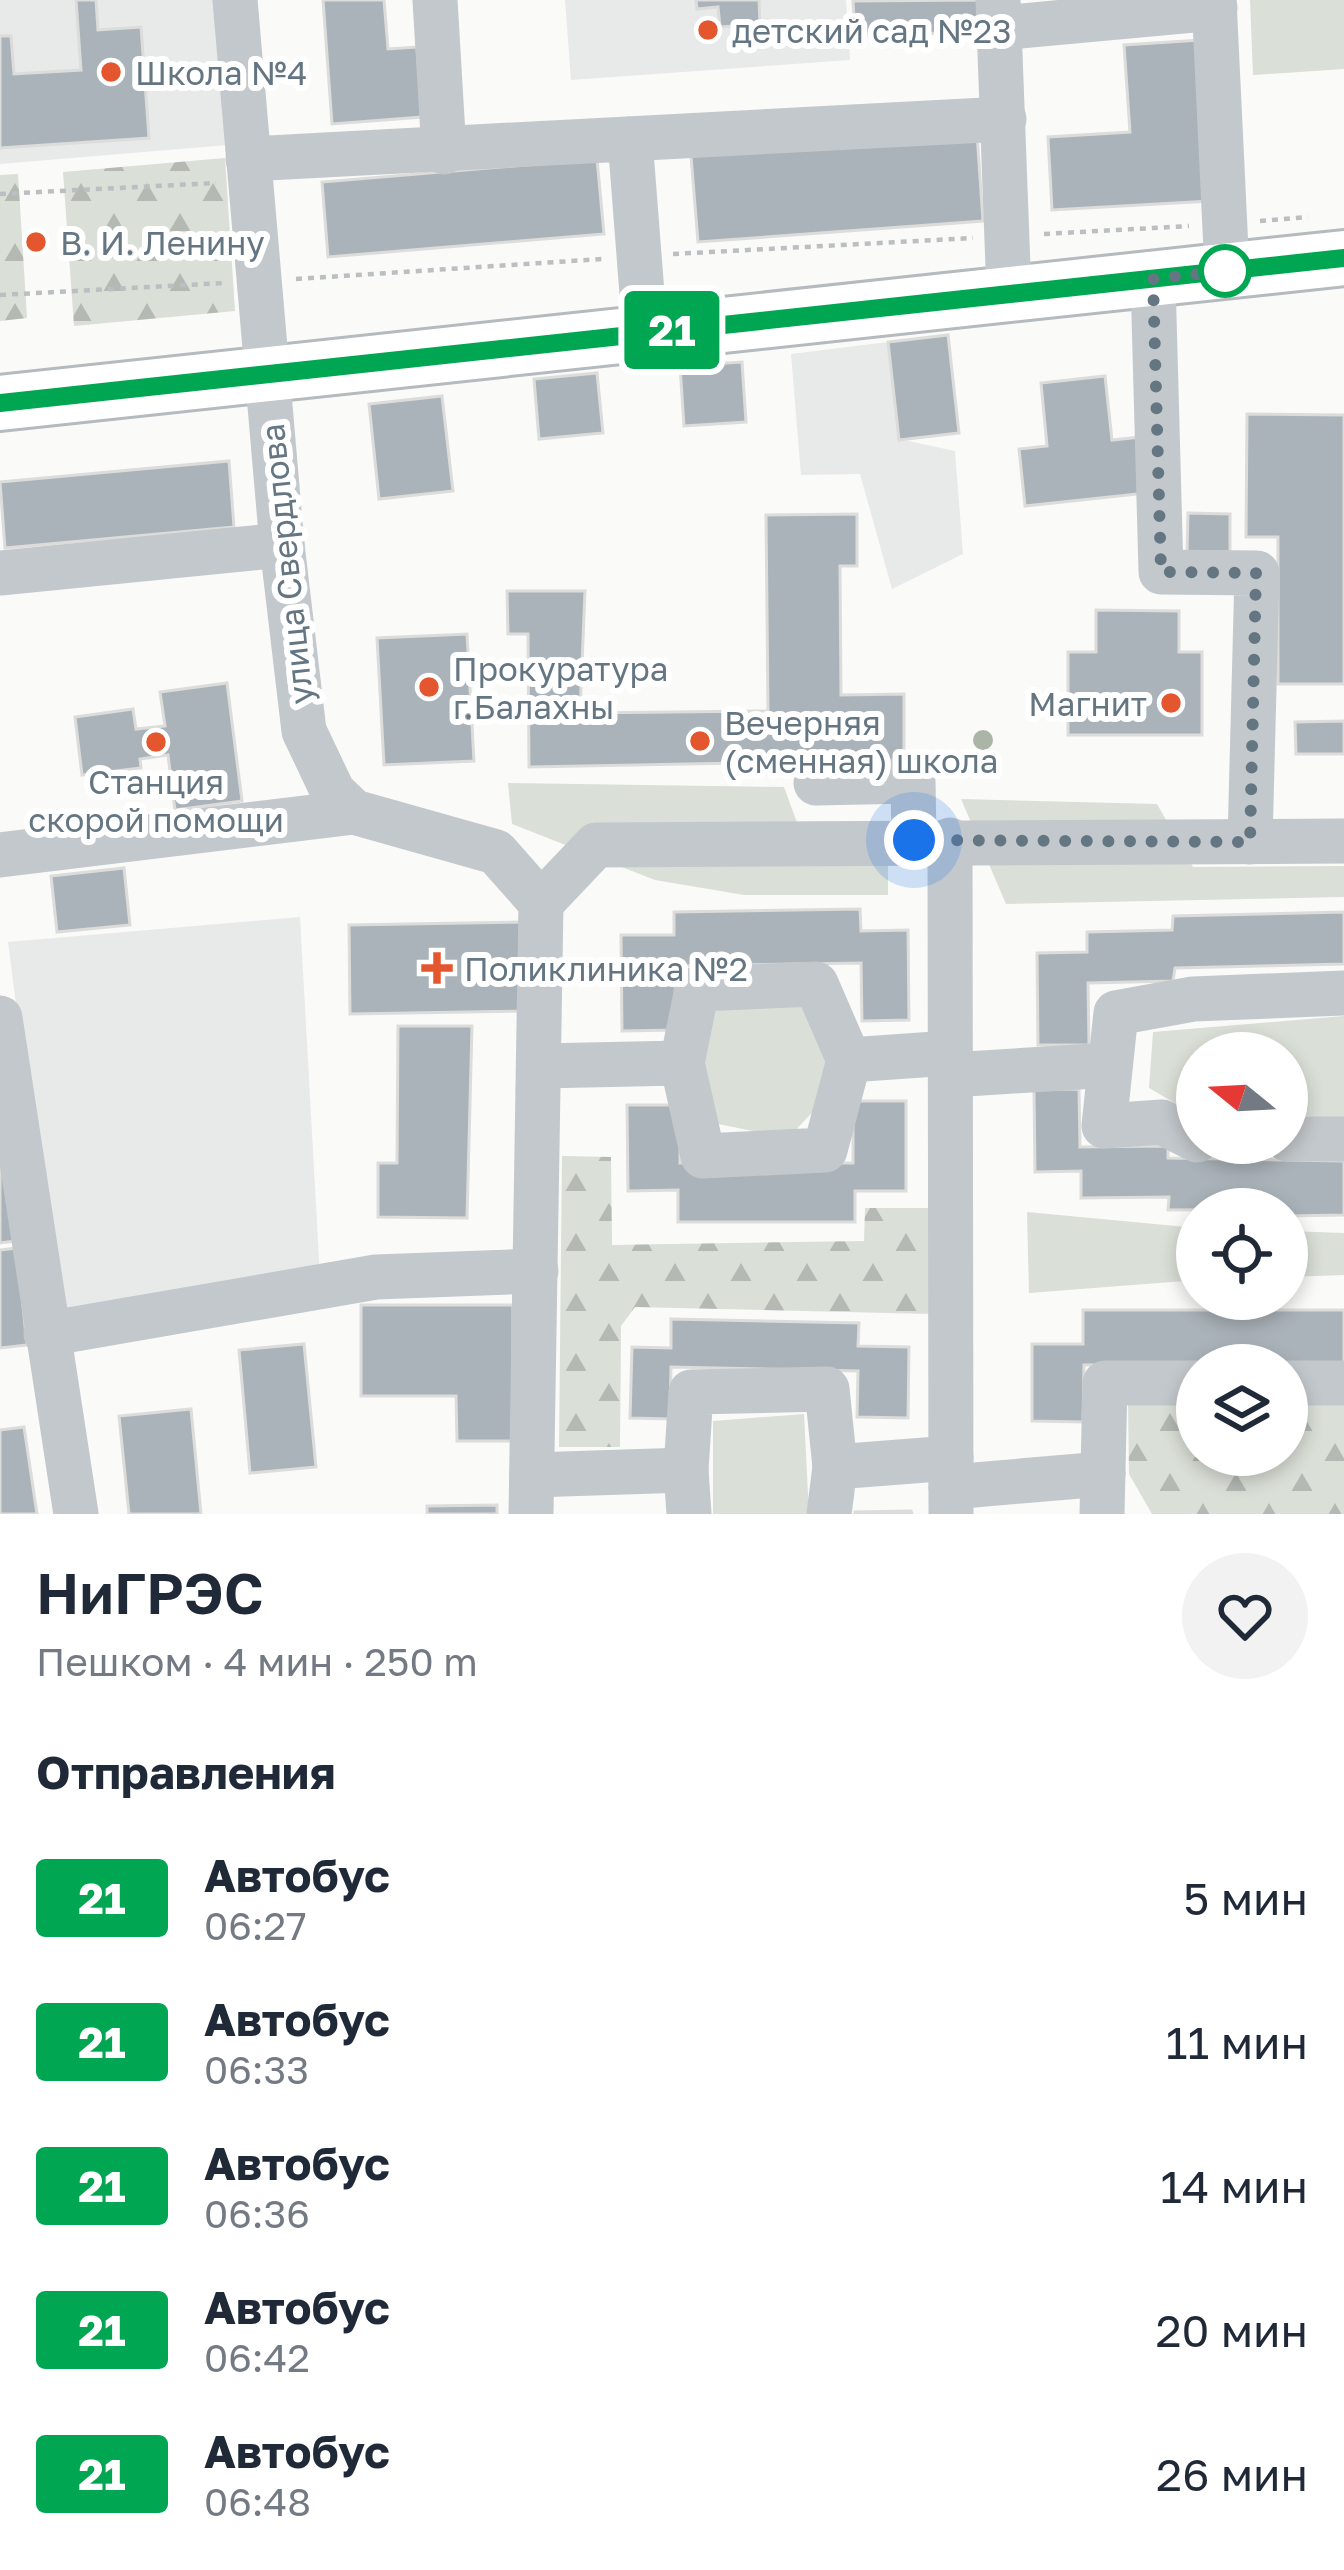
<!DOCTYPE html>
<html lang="ru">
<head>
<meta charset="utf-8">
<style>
  :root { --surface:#fff; --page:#f2f2f3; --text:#1f2937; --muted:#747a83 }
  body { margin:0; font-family:"Golos Text",sans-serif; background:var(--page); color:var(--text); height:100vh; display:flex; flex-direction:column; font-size:45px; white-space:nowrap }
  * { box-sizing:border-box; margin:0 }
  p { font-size:39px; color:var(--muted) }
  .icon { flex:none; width:66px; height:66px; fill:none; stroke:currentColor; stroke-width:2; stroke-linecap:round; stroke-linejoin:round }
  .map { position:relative; height:1514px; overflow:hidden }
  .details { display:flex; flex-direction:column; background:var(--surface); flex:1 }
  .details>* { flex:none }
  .badge { padding:0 24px; border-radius:9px; font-size:42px; line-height:78px }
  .needle { width:78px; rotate:288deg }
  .tools { position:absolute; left:1176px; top:1032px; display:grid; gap:24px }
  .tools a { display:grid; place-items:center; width:132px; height:132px; border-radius:50%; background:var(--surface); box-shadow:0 6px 18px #0003; font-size:60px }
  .you { position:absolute; width:60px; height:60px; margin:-30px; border:9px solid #fff; border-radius:50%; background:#1a73e8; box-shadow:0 0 0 18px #1a73e833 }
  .map>.badge { position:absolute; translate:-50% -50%; box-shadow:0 0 0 6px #fff }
  h2 { padding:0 36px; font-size:45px; line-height:108px }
  .round { display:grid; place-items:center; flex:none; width:126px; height:126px; border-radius:63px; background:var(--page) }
  .overview { display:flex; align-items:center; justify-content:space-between; height:204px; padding:0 36px }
  h1 { font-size:57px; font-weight:600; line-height:90px }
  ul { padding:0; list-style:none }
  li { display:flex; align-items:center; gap:36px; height:144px; padding:0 36px }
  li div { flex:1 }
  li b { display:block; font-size:45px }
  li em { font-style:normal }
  li .badge { min-width:132px; font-weight:700; text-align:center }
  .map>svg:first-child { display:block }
</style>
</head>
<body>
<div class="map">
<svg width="1344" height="1514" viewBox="0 0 1344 1514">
  <defs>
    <pattern id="forest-firs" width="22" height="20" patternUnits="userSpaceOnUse" patternTransform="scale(3)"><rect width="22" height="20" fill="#dadfd7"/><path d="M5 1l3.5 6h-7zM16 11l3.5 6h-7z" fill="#b4b9b4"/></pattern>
  </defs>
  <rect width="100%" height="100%" fill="#fafaf8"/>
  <g fill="#e8e9e9">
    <path d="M 0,0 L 215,0 L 228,145 L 0,164 Z"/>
    <path d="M 565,0 L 846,0 L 850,60 L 571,80 Z"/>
    <path d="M 888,342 L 899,439 L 955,451 L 963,554 L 892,589 L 860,474 L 801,475 L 791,354 Z"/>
    <path d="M 300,917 L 320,1277 L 56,1314 L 8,942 Z"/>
  </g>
  <g fill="#dadfd7">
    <path d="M 1250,0 L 1344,0 L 1344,69 L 1253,75 Z"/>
    <path d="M 508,783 L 784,787 L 807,850 L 888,849 L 888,895 L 744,895 L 655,880 L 512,824 Z"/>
    <path d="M 961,799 L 1157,804 L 1193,867 L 1344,866 L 1344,897 L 1006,904 Z"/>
    <path d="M 824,990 L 844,1079 L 788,1138 L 718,1124 L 688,1055 L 708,1006 Z"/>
    <path d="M 1344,1016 L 1344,1119 L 1287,1115 L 1287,1053 L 1197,1053 L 1197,1110 L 1185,1109 L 1149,1088 L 1153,1032 Z"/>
    <path d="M 1027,1212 L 1197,1228 L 1197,1280 L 1029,1293 Z"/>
    <path d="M 1287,1231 L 1344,1233 L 1344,1275 L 1287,1277 Z"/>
    <path d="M 804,1414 L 809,1514 L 713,1514 L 713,1421 Z"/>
  </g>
  <g fill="url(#forest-firs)">
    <path d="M 225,158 L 235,311 L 74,326 L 63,172 Z"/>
    <path d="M 18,174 L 27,318 L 0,321 L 0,175 Z"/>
    <path d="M 562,1156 L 611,1157 L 612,1245 L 864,1241 L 865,1208 L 934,1208 L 931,1314 L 635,1307 L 621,1326 L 620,1447 L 559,1447 Z"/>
    <path d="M 1344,1390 L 1344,1514 L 1152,1514 L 1129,1474 L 1128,1400 L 1197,1397 L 1197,1455 L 1287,1455 L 1287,1392 Z"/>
  </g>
  <g fill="#aab3b9" stroke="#dcdcda" stroke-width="3">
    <path d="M 76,0 L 96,0 L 98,30 L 141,27 L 149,138 L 0,148 L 0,36 L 11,36 L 14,74 L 81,70 Z"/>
    <path d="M 323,0 L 384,0 L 388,49 L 417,47 L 422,117 L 332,124 Z"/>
    <path d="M 696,0 L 759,0 L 760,24 L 720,27 L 718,7 L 697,9 Z"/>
    <path d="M 979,0 L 980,31 L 855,37 L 853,1 Z"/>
    <path d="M 1200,40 L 1210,201 L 1052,210 L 1048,137 L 1130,132 L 1124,45 Z"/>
    <path d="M 977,134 L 983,221 L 698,242 L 691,156 Z"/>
    <path d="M 597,159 L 604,234 L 328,257 L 322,182 Z"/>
    <path d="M 948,335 L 959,433 L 899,440 L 888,342 Z"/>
    <path d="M 742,362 L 746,422 L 684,426 L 680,366 Z"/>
    <path d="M 597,373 L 603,433 L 539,439 L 534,379 Z"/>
    <path d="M 1105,376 L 1112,440 L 1141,437 L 1147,493 L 1025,506 L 1019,449 L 1047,446 L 1041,383 Z"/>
    <path d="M 442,396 L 453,491 L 379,499 L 369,404 Z"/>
    <path d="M 1247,414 L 1344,415 L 1344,684 L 1278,684 L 1278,537 L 1246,537 Z"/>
    <path d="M 229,461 L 234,527 L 5,548 L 0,482 Z"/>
    <path d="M 1188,513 L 1230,514 L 1230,552 L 1187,552 Z"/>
    <path d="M 857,514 L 857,566 L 840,566 L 841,695 L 904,694 L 904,760 L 529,767 L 528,634 L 508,634 L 507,591 L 585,591 L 580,713 L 768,711 L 766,515 Z"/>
    <path d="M 1096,610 L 1179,611 L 1179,652 L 1202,652 L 1202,735 L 1068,735 L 1068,652 L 1096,652 Z"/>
    <path d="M 467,634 L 474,761 L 384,765 L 377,638 Z"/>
    <path d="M 227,683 L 242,801 L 175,810 L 168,755 L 140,759 L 141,768 L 82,775 L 75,717 L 133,709 L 136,729 L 165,726 L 160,692 Z"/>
    <path d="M 1344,721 L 1344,754 L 1296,754 L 1295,722 Z"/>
    <path d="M 124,868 L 130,925 L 57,932 L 51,876 Z"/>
    <path d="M 860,909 L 861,931 L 908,930 L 909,1020 L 862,1021 L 861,963 L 675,966 L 676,1030 L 622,1031 L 621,935 L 674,935 L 674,912 Z"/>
    <path d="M 1344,912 L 1344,964 L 1175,968 L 1173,981 L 1088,983 L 1089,1045 L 1038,1045 L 1037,953 L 1087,952 L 1087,932 L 1172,930 L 1173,916 Z"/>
    <path d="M 524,922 L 525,1011 L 350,1014 L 349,925 Z"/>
    <path d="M 398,1026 L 472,1026 L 467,1218 L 378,1217 L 378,1163 L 397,1163 Z"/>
    <path d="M 1079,1089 L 1080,1147 L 1168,1146 L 1168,1158 L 1344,1161 L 1344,1215 L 1287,1216 L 1287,1209 L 1168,1210 L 1169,1197 L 1081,1198 L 1081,1171 L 1035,1172 L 1034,1090 Z"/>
    <path d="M 0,1099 L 23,1240 L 0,1243 Z"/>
    <path d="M 853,1101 L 906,1101 L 906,1191 L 855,1191 L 855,1222 L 678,1222 L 678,1190 L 628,1191 L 627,1105 L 680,1105 L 680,1163 L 853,1163 Z"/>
    <path d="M 17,1248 L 27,1345 L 0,1348 L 0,1250 Z"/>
    <path d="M 361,1305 L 513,1305 L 513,1441 L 457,1441 L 456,1396 L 361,1396 Z"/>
    <path d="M 1083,1310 L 1344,1310 L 1344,1363 L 1084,1365 L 1083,1422 L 1032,1421 L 1032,1344 L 1083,1344 Z"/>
    <path d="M 671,1319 L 859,1323 L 858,1346 L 909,1347 L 908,1418 L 857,1417 L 858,1371 L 671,1367 L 670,1419 L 630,1418 L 632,1347 L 671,1348 Z"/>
    <path d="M 304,1344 L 316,1467 L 250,1473 L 239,1350 Z"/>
    <path d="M 191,1409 L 201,1514 L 129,1514 L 119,1416 Z"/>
    <path d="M 24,1427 L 37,1514 L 0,1514 L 0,1430 Z"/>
    <path d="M 497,1505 L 497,1514 L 427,1514 L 427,1506 Z"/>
    <path d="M 911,1511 L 912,1514 L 855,1514 L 855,1512 Z"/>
  </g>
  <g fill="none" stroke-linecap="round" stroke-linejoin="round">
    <g stroke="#b5babe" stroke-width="60">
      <path id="major" d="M 0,403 L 1344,258"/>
    </g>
    <g stroke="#bbbfc2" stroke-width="4.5" stroke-dasharray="6 6" stroke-linecap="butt">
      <path d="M 0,194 L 216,183"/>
      <path d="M 1260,221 L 1308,217"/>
      <path d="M 1044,234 L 1189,226"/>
      <path d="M 673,254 L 973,238"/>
      <path d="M 296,279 L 602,259"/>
      <path d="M 0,295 L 224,283"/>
    </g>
    <g stroke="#c3c8cc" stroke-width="45">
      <path d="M 235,0 L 282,545 L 304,731 L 333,792 L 354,812 L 496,852 L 541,903 L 531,1514"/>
      <path d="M 435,0 L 444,152"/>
      <path d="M 998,0 L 1009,294"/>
      <path d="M 1214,0 L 1227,271"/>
      <path d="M 1000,28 L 1215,8"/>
      <path d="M 630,139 L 645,332"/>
      <path d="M 248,159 L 1004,119"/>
      <path d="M 1153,279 L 1161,572 L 1257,573 L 1250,842"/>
      <path d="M 0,573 L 282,545"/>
      <path d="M 816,783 L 913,781 L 914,840"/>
      <path d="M 950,840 L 951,1514"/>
      <path d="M 0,855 L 354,812"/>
      <path d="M 541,903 L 596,845 L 1344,841"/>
      <path d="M 0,1018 L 76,1514"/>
      <path d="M 682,1063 L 697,989 L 816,984 L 849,1060"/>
      <path d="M 539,1066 L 682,1063 L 703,1156 L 825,1150 L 849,1060 L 950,1053"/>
      <path d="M 951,1075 L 1110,1065"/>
      <path d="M 1287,1139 L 1344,1139"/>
      <path d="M 1197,1140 L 1162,1122 L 1104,1126 L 1116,1013 L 1193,999 L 1344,993"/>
      <path d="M 46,1334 L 376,1277 L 536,1271"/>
      <path d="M 1287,1383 L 1344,1383"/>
      <path d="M 686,1470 L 691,1392 L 827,1389 L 835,1467"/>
      <path d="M 532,1475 L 686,1470 L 689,1514"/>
      <path d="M 951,1487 L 1103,1474"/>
      <path d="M 829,1514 L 835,1467 L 951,1458"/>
      <path d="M 1102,1514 L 1105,1383 L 1197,1383"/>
    </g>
    <use href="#major" stroke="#fff" stroke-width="54"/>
  </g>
  <circle fill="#aab4a7" cx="983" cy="740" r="10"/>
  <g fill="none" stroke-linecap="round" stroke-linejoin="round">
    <g stroke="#fff" stroke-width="27">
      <path id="line" d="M 0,403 L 1344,258"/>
    </g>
    <use href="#line" stroke="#00a651" stroke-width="18"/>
    <path stroke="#657683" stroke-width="12" stroke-dasharray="0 21.6" d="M 914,840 L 1250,842 L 1256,573 L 1161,572 L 1153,279 L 1225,271"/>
  </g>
  <g fill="#e4572e" stroke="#fff" stroke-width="4.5">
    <circle cx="708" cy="30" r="12"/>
    <circle cx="111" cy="72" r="12"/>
    <circle cx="36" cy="242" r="12"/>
    <circle cx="429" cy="687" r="12"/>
    <circle cx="1171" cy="703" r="12"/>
    <circle cx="700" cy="741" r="12"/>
    <circle cx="156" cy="742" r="12"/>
    <path d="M431 950h12v12h12v12h-12v12h-12v-12h-12v-12h12z"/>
  </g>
  <circle fill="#fff" stroke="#00a651" stroke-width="6" cx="1225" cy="271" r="24"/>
  <g text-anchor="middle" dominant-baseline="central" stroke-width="12" stroke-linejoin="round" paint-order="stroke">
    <g font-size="33" fill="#657683" stroke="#fff" text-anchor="start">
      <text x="732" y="30">детский сад №23</text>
      <text x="135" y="72">Школа №4</text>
      <text x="60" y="242">В. И. Ленину</text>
      <text x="453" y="668">Прокуратура<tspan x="453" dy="38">г.Балахны</tspan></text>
      <text x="1147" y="703" text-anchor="end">Магнит</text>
      <text x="724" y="722">Вечерняя<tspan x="724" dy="38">(сменная) школа</tspan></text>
      <text x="156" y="781" text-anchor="middle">Станция<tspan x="156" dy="38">скорой помощи</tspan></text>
      <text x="464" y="968">Поликлиника №2</text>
    </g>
    <g font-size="33" fill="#657683" stroke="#fff">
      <text transform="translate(286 564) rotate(-96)">улица Свердлова</text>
    </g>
  </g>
</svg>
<div class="tools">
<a><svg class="needle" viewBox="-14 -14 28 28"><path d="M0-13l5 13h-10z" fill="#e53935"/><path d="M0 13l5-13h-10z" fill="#747a83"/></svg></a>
<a><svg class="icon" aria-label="locate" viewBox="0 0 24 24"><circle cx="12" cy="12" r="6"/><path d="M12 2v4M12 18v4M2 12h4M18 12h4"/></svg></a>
<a><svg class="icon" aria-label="layers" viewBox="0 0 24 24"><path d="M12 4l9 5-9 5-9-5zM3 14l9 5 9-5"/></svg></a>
</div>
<div class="you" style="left:914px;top:840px"></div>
<b class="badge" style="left:672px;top:330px;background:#00a651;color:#fff">21</b>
</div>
<section class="details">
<div class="overview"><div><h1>НиГРЭС</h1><p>Пешком · 4 мин · 250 m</p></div><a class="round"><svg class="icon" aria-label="heart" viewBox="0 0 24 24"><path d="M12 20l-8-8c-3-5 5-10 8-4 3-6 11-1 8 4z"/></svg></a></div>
<h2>Отправления</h2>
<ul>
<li><span class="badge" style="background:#00a651;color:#fff">21</span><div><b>Автобус</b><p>06:27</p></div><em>5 мин</em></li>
<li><span class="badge" style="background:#00a651;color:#fff">21</span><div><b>Автобус</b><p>06:33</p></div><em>11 мин</em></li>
<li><span class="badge" style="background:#00a651;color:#fff">21</span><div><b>Автобус</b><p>06:36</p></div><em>14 мин</em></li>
<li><span class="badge" style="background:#00a651;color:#fff">21</span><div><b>Автобус</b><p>06:42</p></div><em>20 мин</em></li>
<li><span class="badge" style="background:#00a651;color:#fff">21</span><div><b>Автобус</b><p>06:48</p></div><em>26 мин</em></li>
</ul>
</section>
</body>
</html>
